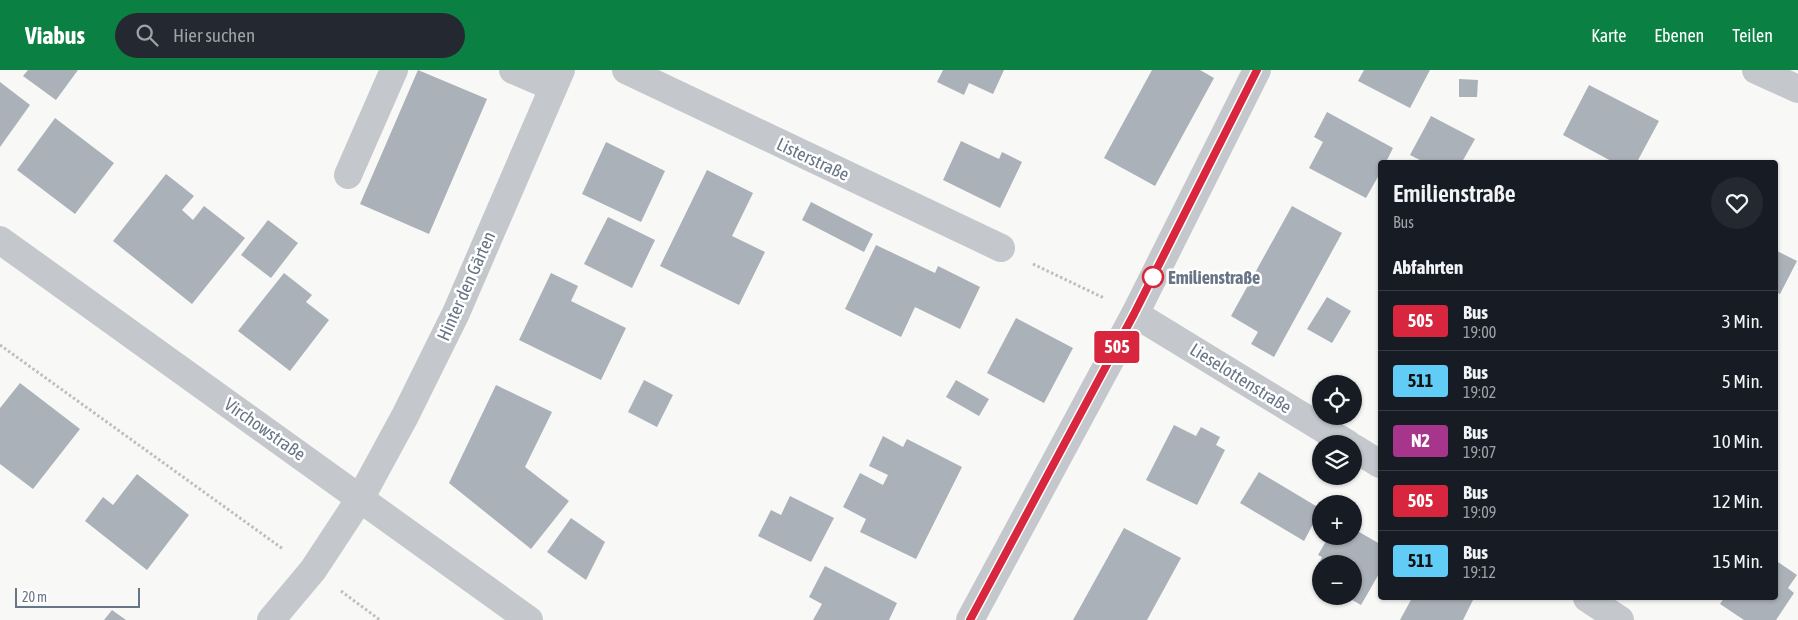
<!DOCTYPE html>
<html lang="de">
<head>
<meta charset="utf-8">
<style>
  :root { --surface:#171b24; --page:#242831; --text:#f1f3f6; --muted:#9ea1a6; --line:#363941; --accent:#0b8043 }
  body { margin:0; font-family:"Asap Condensed",sans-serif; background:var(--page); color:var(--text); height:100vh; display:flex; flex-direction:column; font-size:19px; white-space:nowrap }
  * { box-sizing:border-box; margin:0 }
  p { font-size:16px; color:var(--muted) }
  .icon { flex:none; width:28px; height:28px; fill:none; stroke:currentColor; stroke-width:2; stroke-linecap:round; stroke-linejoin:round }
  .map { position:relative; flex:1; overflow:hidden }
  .side { position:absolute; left:1378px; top:90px; width:400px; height:440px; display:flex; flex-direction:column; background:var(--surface); border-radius:5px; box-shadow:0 1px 4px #0004 }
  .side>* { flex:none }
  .badge { padding:0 10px; border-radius:4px; font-size:18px; line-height:32px }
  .buttons { position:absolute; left:1312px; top:305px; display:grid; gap:10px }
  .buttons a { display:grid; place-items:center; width:50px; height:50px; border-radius:50%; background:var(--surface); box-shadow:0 1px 4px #0004; font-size:25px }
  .scale { position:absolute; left:15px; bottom:12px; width:125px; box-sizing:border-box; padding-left:5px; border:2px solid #687586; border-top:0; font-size:14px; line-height:18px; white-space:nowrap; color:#687586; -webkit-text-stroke:4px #fff; paint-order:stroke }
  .map>.badge { position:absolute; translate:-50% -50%; box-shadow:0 0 0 2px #fff }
  h2 { padding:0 15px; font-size:19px; line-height:45px }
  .round { display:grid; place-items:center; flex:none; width:52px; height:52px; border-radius:26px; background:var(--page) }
  .summary { display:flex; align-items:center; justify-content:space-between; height:85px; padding:0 15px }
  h1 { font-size:24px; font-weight:600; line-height:38px }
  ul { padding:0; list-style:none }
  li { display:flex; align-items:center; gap:15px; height:60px; padding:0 15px; border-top:1px solid var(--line) }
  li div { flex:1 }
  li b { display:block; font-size:19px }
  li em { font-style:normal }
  li .badge { min-width:55px; font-weight:700; text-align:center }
  header { display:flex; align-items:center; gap:30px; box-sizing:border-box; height:70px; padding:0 25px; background:var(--accent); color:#fff }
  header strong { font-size:24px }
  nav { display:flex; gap:28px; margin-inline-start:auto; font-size:18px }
  .search { width:350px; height:45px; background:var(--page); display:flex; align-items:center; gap:12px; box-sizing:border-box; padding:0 18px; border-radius:28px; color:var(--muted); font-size:19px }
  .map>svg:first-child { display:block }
</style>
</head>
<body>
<header>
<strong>Viabus</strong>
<div class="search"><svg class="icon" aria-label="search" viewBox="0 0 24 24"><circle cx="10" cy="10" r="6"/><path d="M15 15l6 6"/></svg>Hier suchen</div>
<nav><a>Karte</a><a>Ebenen</a><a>Teilen</a></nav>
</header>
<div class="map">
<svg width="1798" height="550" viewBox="0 0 1798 550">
  <rect width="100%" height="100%" fill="#f8f8f6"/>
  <g fill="#abb1b8">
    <path d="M 28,0 L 78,0 L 56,30 L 23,6 Z"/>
    <path d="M 418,0 L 487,29 L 429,164 L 360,134 Z"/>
    <path d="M 943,0 L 1004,0 L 993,24 L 969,13 L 964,25 L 937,12 Z"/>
    <path d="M 1152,0 L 1200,0 L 1214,8 L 1155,116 L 1104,88 Z"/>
    <path d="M 1364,0 L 1430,0 L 1410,38 L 1358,11 Z"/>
    <path d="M 1459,9 L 1478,10 L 1477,27 L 1459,27 Z"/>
    <path d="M 0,12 L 30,35 L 0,77 Z"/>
    <path d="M 1589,15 L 1659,51 L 1637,92 L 1613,92 L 1563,65 Z"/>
    <path d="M 1327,42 L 1393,78 L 1386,92 L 1380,92 L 1380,103 L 1366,128 L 1309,98 L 1323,72 L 1314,67 Z"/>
    <path d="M 1431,46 L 1475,69 L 1462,92 L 1424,92 L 1410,85 Z"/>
    <path d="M 55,48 L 114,93 L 75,144 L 17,100 Z"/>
    <path d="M 961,71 L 999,89 L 1002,82 L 1022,92 L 1000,138 L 943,110 Z"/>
    <path d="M 606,72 L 665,101 L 641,152 L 582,124 Z"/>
    <path d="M 707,100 L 753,123 L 732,166 L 765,182 L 739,235 L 660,196 Z"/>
    <path d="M 166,104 L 194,126 L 182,140 L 193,150 L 204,136 L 245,168 L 192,234 L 113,171 Z"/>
    <path d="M 811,132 L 873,164 L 864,182 L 802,150 Z"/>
    <path d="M 1292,136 L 1342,163 L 1274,287 L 1251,274 L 1258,262 L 1231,246 Z"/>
    <path d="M 608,147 L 655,170 L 632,218 L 584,194 Z"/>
    <path d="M 268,150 L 298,173 L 271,208 L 241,185 Z"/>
    <path d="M 876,175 L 935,203 L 938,196 L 980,217 L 960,259 L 915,237 L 901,267 L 845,239 Z"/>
    <path d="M 1775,180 L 1797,191 L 1780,224 L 1775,222 Z"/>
    <path d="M 284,203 L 312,225 L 306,232 L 329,250 L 290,301 L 238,261 Z"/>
    <path d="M 551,203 L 578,216 L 571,231 L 626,258 L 601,310 L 519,270 Z"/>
    <path d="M 1327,227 L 1351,241 L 1332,273 L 1307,259 Z"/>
    <path d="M 1016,248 L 1073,278 L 1044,333 L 987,303 Z"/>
    <path d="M 644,310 L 673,325 L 657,357 L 628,342 Z"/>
    <path d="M 956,310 L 989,329 L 979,346 L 946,327 Z"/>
    <path d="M 20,313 L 80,359 L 33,419 L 0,394 L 0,338 Z"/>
    <path d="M 496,315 L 552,342 L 525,397 L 569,431 L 531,479 L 449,413 Z"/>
    <path d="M 1174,355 L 1196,366 L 1201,357 L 1220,367 L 1216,375 L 1225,380 L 1197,435 L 1146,410 Z"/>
    <path d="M 883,366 L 903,377 L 907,369 L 962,397 L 916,489 L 860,462 L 866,449 L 843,437 L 860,403 L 883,415 L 888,405 L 869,396 Z"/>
    <path d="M 1259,402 L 1321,439 L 1304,471 L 1240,433 Z"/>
    <path d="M 137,404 L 189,445 L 147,500 L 85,451 L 103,427 L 113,435 Z"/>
    <path d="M 790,426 L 834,448 L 811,492 L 758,466 L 771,440 L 781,445 Z"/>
    <path d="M 571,448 L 605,472 L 586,510 L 547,482 Z"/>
    <path d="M 1124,458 L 1181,488 L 1147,550 L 1073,550 Z"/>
    <path d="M 1354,459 L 1380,474 L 1380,502 L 1361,535 L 1345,526 L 1354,526 L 1354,494 L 1321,494 L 1321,505 L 1315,501 L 1322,487 L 1318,485 L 1329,466 L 1354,466 Z"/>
    <path d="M 1775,490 L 1797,505 L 1788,518 L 1794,523 L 1776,550 L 1744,550 L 1720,534 L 1724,528 L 1775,528 Z"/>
    <path d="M 825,496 L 897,533 L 889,550 L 813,550 L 822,534 L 809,527 Z"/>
    <path d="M 1412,528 L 1474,528 L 1463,550 L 1400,550 Z"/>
    <path d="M 112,540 L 126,550 L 104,550 Z"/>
  </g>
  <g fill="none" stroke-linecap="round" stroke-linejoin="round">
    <g stroke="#bcbec1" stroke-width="3" stroke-dasharray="2.5 2.5" stroke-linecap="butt">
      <path d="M 1033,194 L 1104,228"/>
      <path d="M 0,275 L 283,479"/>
      <path d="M 341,521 L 380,550"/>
    </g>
    <g stroke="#c4c7cb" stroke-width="28">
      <path d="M 513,0 L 553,17"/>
      <path d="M 626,0 L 1001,178"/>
      <path d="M 1756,0 L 1798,19"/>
      <path d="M 348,105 L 394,0"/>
      <path d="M 0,170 L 529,550"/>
      <path d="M 1135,244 L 1348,374"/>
      <path d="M 1354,378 L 1380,394"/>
      <path d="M 1587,528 L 1620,550"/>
      <path d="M 271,550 L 313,500 L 361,427 L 405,346 L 456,243 L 561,0"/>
      <path d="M 970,550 L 1135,244 L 1257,0"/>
    </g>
  </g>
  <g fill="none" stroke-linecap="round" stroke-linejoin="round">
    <g stroke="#fff" stroke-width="11">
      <path id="line" d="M 970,550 L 1134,244 L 1257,0"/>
    </g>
    <use href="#line" stroke="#d7263d" stroke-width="8"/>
  </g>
  <circle fill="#fff" stroke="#d7263d" stroke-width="2.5" cx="1153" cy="207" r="10"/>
  <g text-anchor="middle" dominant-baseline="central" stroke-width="5" stroke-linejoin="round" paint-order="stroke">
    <g font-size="18" fill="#687586" stroke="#fff">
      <text transform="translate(813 89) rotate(25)">Listerstraße</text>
      <text transform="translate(466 216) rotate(-66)">Hinter den Gärten</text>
      <text transform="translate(1241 308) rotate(32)">Lieselottenstraße</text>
      <text transform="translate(265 359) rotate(35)">Virchowstraße</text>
    </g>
    <g font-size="18" font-weight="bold" fill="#687586" stroke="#fff" text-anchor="start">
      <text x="1168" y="207">Emilienstraße</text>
    </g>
  </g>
</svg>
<div class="buttons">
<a><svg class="icon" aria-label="locate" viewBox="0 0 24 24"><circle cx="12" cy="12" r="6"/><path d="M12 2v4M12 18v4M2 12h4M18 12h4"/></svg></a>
<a><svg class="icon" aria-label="layers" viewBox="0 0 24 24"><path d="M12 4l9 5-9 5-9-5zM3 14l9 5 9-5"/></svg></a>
<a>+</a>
<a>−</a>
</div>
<div class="scale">20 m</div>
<b class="badge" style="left:1117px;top:277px;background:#d7263d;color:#fff">505</b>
<section class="side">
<div class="summary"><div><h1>Emilienstraße</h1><p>Bus</p></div><a class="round"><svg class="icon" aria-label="heart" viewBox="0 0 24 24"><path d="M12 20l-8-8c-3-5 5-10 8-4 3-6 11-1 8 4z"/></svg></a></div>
<h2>Abfahrten</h2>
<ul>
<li><span class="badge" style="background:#d7263d;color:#fff">505</span><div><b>Bus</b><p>19:00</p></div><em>3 Min.</em></li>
<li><span class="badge" style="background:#61ccf6;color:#111">511</span><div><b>Bus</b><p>19:02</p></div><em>5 Min.</em></li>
<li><span class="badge" style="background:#a7358b;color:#fff">N2</span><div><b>Bus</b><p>19:07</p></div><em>10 Min.</em></li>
<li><span class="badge" style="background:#d7263d;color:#fff">505</span><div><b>Bus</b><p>19:09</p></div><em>12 Min.</em></li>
<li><span class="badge" style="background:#61ccf6;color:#111">511</span><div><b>Bus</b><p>19:12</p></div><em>15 Min.</em></li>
</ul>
</section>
</div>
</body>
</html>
